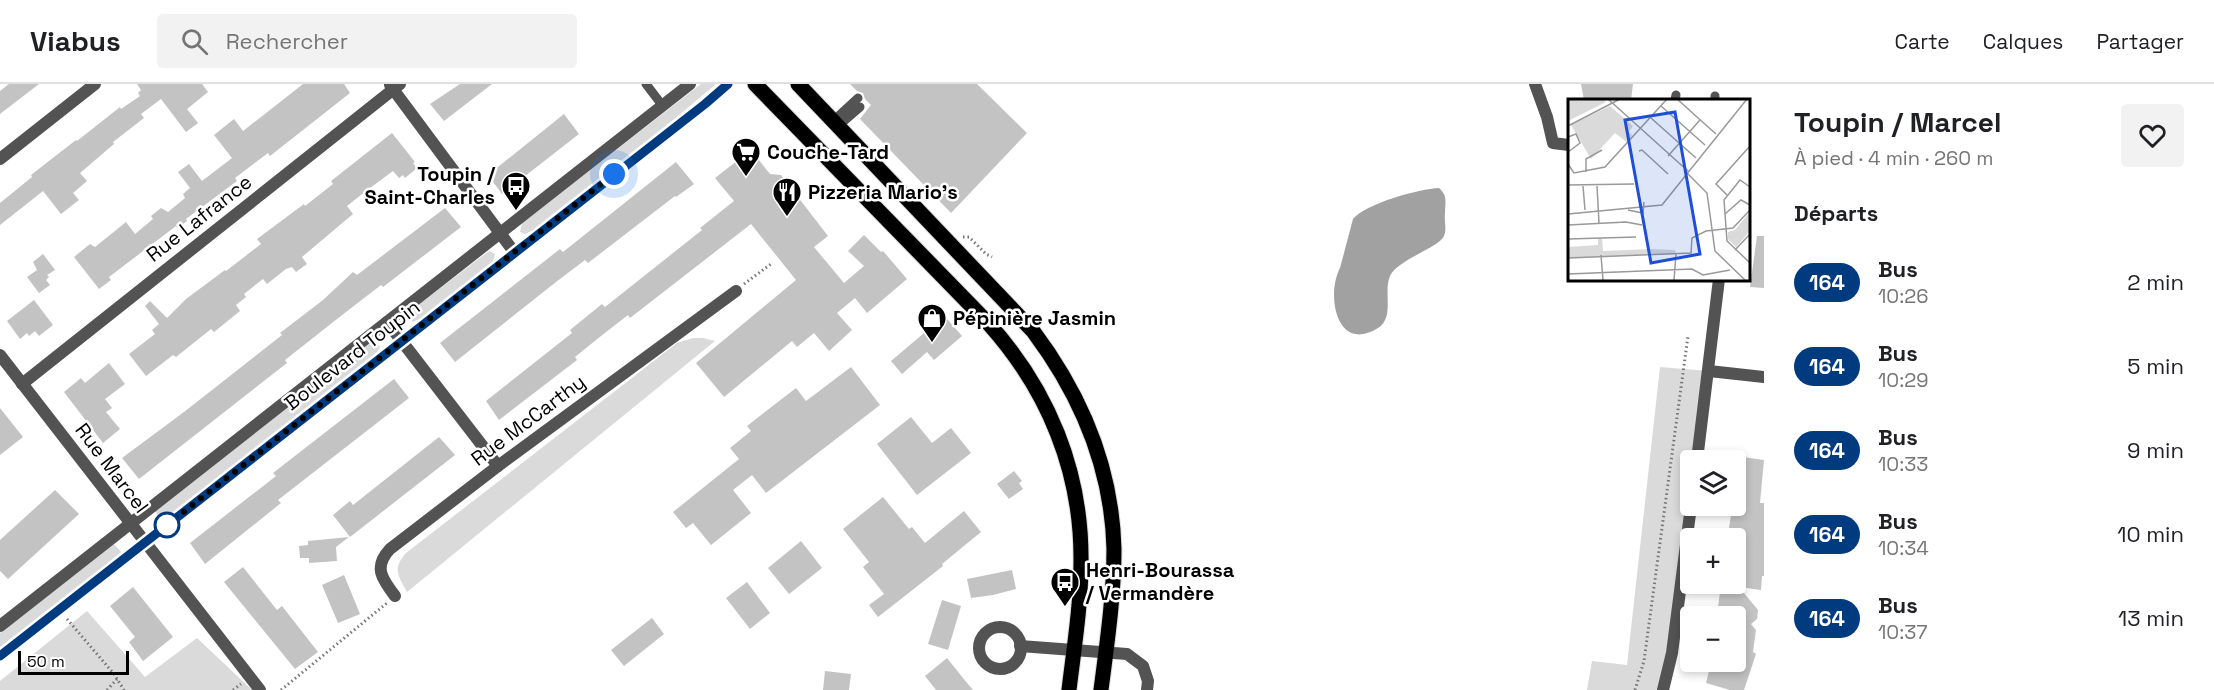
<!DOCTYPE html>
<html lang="fr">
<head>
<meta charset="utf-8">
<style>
  :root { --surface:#fff; --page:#f2f2f2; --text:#202124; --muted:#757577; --line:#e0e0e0 }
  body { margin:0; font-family:"Space Grotesk",sans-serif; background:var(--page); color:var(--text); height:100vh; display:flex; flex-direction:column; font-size:22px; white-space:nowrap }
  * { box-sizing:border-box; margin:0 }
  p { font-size:20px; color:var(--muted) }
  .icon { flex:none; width:33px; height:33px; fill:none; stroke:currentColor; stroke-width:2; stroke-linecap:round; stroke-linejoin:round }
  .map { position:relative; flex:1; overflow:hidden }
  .sheet { display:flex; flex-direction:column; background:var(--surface); width:450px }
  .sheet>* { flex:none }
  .badge { padding:0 12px; border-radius:20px; font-size:21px; line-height:39px }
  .tools { position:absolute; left:1680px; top:366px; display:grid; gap:12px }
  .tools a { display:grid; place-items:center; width:66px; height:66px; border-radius:6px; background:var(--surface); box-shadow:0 3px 9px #0003; font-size:30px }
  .scale { position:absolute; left:18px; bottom:15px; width:111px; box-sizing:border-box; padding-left:6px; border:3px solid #000; border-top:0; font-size:16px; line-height:21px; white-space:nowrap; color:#000; -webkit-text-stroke:4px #fff; paint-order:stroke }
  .you { position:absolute; width:30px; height:30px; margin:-15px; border:4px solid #fff; border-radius:50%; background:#1a73e8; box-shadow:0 0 0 9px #1a73e833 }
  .map>.badge { position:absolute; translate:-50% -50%; box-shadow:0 0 0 3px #fff }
  h2 { padding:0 30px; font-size:22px; line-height:54px }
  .round { display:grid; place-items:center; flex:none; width:63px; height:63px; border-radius:6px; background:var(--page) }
  .head { display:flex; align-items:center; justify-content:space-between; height:102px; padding:0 30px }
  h1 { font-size:28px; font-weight:600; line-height:45px }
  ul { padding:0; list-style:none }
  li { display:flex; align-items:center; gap:18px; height:84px; padding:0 30px }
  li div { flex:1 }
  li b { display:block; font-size:22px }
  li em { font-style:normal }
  li .badge { min-width:66px; font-weight:700; text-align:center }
  header { display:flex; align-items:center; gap:36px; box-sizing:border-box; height:84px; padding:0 30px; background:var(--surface); border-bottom:2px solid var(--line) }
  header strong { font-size:28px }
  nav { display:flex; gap:33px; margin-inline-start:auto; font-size:21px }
  .search { width:420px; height:54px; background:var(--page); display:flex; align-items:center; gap:15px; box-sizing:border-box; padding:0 21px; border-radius:6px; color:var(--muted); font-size:22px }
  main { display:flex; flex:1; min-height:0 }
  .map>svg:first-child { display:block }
</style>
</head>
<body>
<header>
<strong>Viabus</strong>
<div class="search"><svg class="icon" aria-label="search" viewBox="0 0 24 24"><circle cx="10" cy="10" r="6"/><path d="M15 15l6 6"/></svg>Rechercher</div>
<nav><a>Carte</a><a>Calques</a><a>Partager</a></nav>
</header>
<main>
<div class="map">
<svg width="1764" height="606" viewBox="0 0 1764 606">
  <rect width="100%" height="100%" fill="#fff"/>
  <g fill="#dadada">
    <path d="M 701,0 L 716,0 L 672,37 L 532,147 L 525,150 L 520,148 L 522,139 Z"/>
    <path d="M 489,167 L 495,170 L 493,178 L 420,235 L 413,238 L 408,235 L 410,227 Z"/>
    <path d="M 693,254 L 703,254 L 715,257 L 407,508 C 398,491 392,485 406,469 L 677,259 Z"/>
    <path d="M 373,257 L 378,259 L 380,263 L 377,269 L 162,438 L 155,427 Z"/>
    <path d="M 1660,283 L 1709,287 L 1697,376 L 1690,376 L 1690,422 L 1663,606 L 1587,606 L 1592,577 L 1627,581 Z"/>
    <path d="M 114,460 L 122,469 L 0,565 L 0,549 Z"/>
    <path d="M 87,527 L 145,593 L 197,554 L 252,606 L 0,606 L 0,597 Z"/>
  </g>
  <path fill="#a1a1a1" d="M 1439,104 C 1448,112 1445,118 1445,129 C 1444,136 1447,145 1444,152 C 1440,163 1397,176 1390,192 C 1383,208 1395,233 1378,244 C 1336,270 1326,210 1340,184 L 1353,135 C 1367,119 1419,105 1439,104 Z"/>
  <g fill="#c3c3c3">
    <path d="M 9,0 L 39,0 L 0,30 L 0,7 Z"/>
    <path d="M 137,0 L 202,0 L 208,8 L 187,25 L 198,39 L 186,48 L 161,15 L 141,30 L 144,34 L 113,58 L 114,60 L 80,89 L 87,97 L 73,109 L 79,116 L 61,130 L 43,107 L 0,141 L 0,119 L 32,93 L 31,91 L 76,56 L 77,57 L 120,23 L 121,25 L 140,12 L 138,9 L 141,6 Z"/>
    <path d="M 303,0 L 344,0 L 350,9 L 270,72 L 268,69 L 235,94 L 237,97 L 186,135 L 187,137 L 178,144 L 176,142 L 109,193 L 111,196 L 99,205 L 74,173 L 90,160 L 95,163 L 126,138 L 135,150 L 153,135 L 151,132 L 161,124 L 168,128 L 185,114 L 183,110 L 190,104 L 178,88 L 189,80 L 202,97 L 232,74 L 214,51 L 234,35 L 243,47 Z"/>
    <path d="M 460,0 L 492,0 L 444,37 L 430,20 Z"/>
    <path d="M 850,0 L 977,0 L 1027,49 L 951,129 L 860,35 L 871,21 L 865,15 L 863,9 L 857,7 Z"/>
    <path d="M 1581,0 L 1633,0 L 1631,16 L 1584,16 Z"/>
    <path d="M 564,30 L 579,50 L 502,110 L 488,91 Z"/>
    <path d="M 392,49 L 415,78 L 413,79 L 417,84 L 405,94 L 403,91 L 399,94 L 393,87 L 366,107 L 347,122 L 353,130 L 302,173 L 307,180 L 296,188 L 292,183 L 286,185 L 267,200 L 263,195 L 244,210 L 246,213 L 236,221 L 240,227 L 214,248 L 211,245 L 176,273 L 173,271 L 146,292 L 129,270 L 155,250 L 152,246 L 159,240 L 145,222 L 150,217 L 167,234 L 186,215 L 225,186 L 226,187 L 261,160 L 257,155 L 304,120 L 305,122 L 333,100 L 331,97 Z"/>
    <path d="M 751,66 L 770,90 L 781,91 L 828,152 L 814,163 L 844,199 L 864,182 L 848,167 L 864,151 L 881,168 L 883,167 L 907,195 L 867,229 L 855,214 L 837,229 L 852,246 L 829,267 L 814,249 L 797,263 L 792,257 L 724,313 L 696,279 L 796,196 L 751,140 L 630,234 L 628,231 L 601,252 L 575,273 L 577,276 L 499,336 L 486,317 L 572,249 L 570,246 L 602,220 L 605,223 L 702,146 L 700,144 L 734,117 L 715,94 Z"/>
    <path d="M 676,78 L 694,100 L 676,113 L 675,112 L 588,179 L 585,176 L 556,198 L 455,278 L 440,259 L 560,165 L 563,168 Z"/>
    <path d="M 445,124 L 461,143 L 383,203 L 381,201 L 337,235 L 285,276 L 287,279 L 139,395 L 122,374 L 184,328 L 282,251 L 280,249 L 323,216 L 353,188 L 357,191 Z"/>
    <path d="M 1757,152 L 1764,152 L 1764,204 L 1750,203 Z"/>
    <path d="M 43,170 L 55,186 L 47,191 L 49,193 L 46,196 L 50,201 L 39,209 L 27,193 L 37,186 L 33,178 Z"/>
    <path d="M 34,216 L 53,241 L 39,252 L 35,247 L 29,252 L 27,249 L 20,255 L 7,237 Z"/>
    <path d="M 941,228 L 962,252 L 934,276 L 927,268 L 902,290 L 891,277 L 930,244 L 927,239 Z"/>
    <path d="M 109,279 L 125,300 L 105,315 L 112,324 L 106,328 L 120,345 L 103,359 L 64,308 L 81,294 L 85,299 Z"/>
    <path d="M 851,283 L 880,321 L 766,409 L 752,391 L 733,406 L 751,429 L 711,461 L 693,439 L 686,444 L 673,428 L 739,375 L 730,364 L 751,347 L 747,342 L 796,304 L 806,317 Z"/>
    <path d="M 394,295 L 409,314 L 278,416 L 281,419 L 205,480 L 190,459 L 276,392 L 273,389 Z"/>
    <path d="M 0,324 L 23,353 L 0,371 Z"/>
    <path d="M 911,333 L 932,359 L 951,344 L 971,369 L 917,411 L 877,360 Z"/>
    <path d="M 439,353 L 455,371 L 350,453 L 333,431 L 350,417 L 353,421 Z"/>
    <path d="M 1736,372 L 1764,376 L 1760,419 L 1764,419 L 1764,492 L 1762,492 L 1761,506 L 1739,503 L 1758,526 L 1757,535 L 1751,540 L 1756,546 L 1753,568 L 1756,570 L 1744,606 L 1730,606 L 1706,599 L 1710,583 L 1719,585 L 1721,578 L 1736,578 L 1736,532 L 1717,531 L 1721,500 L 1736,500 L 1736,454 L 1728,454 L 1728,450 L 1732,425 L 1743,404 L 1736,403 Z"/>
    <path d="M 1014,387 L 1022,397 L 1019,399 L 1023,405 L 1009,415 L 997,400 Z"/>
    <path d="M 55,406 L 79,430 L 8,495 L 0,487 L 0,456 Z"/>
    <path d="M 883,413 L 909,445 L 912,443 L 925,459 L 964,427 L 981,448 L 942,480 L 943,482 L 878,533 L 869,521 L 884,510 L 863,483 L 869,478 L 843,445 Z"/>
    <path d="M 349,453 L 336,463 L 337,477 L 309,479 L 309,474 L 300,474 L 299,462 L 308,461 L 308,457 Z"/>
    <path d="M 801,457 L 822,484 L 789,510 L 768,484 Z"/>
    <path d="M 243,483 L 277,526 L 282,522 L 318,568 L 295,585 L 224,498 Z"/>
    <path d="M 1012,486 L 1016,505 L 993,511 L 971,514 L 967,495 Z"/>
    <path d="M 344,491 L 360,530 L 338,539 L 322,501 Z"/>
    <path d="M 747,498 L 770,529 L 750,545 L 726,514 Z"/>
    <path d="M 133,503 L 173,553 L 143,577 L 129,558 L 135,553 L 110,522 Z"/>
    <path d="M 942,516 L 961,522 L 948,566 L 928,560 Z"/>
    <path d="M 652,534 L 664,550 L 624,582 L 611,566 Z"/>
    <path d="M 947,574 L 963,594 L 973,606 L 936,606 L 925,592 Z"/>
    <path d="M 825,587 L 851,590 L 849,606 L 823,606 Z"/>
  </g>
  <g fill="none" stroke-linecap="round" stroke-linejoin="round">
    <g stroke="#dbdbdb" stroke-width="17">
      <g id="primary">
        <path d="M 755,0 L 989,240 C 1048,306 1082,387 1081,478 C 1081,521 1074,564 1069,606"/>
        <path d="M 798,0 L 1033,247 C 1081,311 1112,384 1114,465 C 1114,512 1107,559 1101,606"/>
      </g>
    </g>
    <g stroke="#757575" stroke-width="3" stroke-dasharray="1.5 3" stroke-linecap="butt">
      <path d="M 963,153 L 969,153 L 986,170 L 992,173"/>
      <path d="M 744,200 L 771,180"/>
      <path d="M 67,535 L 114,590 L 124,606"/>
      <path d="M 107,606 L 117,595"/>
      <path d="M 233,606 L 241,600"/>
      <path d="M 281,606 L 387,519"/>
      <path d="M 1635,606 L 1644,577 L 1688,252"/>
    </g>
    <g stroke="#535353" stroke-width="9">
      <path d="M 646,0 L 662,21"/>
      <path d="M 1675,16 L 1676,11"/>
      <path d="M 1715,16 L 1715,12"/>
      <path d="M 833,37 L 858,14"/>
      <path d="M 838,42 L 860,23"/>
    </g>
    <g stroke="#535353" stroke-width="12">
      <path d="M 1535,0 L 1547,33 L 1553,59 L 1569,61"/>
      <path d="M 390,1 L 514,168"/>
      <path d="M 0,75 L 95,0"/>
      <path d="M 387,238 L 498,382"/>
      <path d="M 0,271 L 260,606"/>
      <path d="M 1709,287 L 1764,293"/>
      <path d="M 22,300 L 400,0"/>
      <path d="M 1697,376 L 1719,195"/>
      <path d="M 395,512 C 382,495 373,483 390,465 L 498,382 L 736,207"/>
      <circle cx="1000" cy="564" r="21"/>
      <path d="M 1020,562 L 1127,570 L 1143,582 L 1148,597 L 1147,606"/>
      <path d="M 1663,606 L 1672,569 L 1691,422"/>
    </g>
    <g stroke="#535353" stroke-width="12">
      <path d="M 0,542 L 690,0"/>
      <path d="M 0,572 L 705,20 L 728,0"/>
    </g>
    <use href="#primary" stroke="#000" stroke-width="15"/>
  </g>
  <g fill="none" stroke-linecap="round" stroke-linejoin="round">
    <g stroke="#fff" stroke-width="14">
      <path id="line" d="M 0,572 L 705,20 L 728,0"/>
    </g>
    <use href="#line" stroke="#003b80" stroke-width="9"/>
    <path stroke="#000" stroke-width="6" stroke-dasharray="0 10.8" d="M 167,441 L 614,90"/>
  </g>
  <defs>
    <g id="supermarket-pin" transform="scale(1.5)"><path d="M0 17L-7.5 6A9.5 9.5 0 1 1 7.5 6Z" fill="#000" stroke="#fff"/><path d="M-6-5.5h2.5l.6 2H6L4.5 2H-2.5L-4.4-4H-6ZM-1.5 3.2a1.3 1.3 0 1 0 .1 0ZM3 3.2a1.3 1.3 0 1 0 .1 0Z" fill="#fff"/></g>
    <g id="bus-pin" transform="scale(1.5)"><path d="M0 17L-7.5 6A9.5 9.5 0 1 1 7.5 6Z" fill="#000" stroke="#fff"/><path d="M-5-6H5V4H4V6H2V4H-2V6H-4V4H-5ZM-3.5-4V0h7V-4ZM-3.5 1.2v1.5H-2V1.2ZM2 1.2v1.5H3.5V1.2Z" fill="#fff"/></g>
    <g id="restaurant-pin" transform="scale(1.5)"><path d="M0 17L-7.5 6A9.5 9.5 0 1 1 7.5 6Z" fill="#000" stroke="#fff"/><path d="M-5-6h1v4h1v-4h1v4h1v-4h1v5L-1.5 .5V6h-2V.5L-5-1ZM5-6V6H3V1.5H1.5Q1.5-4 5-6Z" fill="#fff"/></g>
    <g id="shop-pin" transform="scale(1.5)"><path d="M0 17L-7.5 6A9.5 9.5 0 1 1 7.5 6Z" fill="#000" stroke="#fff"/><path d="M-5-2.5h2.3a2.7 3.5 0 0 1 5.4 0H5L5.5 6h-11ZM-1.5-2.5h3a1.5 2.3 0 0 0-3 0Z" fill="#fff"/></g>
  </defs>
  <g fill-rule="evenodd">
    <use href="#supermarket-pin" x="746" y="68"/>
    <use href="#bus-pin" x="516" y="102"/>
    <use href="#restaurant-pin" x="787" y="108"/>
    <use href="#shop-pin" x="932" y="234"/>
    <use href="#bus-pin" x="1065" y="498"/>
  </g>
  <circle fill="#fff" stroke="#003b80" stroke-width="3" cx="167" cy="441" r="12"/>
  <g text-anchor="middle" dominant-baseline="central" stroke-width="5" stroke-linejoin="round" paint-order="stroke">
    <g font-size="20" font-weight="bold" fill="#000" stroke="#fff" text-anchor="start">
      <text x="767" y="68">Couche-Tard</text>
      <text x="495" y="90" text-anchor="end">Toupin /<tspan x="495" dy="23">Saint-Charles</tspan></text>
      <text x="808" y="108">Pizzeria Mario's</text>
      <text x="953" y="234">Pépinière Jasmin</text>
      <text x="1086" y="486">Henri-Bourassa<tspan x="1086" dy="23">/ Vermandère</tspan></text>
    </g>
    <g font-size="20" fill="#000" stroke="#fff">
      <text transform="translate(199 134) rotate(-38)">Rue Lafrance</text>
      <text transform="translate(352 271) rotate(-38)">Boulevard Toupin</text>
      <text transform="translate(528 336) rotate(-37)">Rue McCarthy</text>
      <text transform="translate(112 384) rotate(53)">Rue Marcel</text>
    </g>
  </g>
  <g transform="translate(1568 15)">
    <rect width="182" height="182" fill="#fff"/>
    <path d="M 0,0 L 35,0 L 38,3 L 0,22 ZM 42,7 L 65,27 L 61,33 L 64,36 L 60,44 L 47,34 L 23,60 L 3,26 ZM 181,114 L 181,133 L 168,148 L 160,140 L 160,133 L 167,131 ZM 34,139 L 35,152 L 83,150 L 107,151 L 108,155 L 0,159 L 0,148 L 30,146 L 30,140 Z" fill="#dadada"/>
    <path fill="none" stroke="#999" stroke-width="1.5" d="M 40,0 L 121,73M 109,0 L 148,35M 93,7 L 137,46M 83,19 L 128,59M 0,27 L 52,0M 0,38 L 8,35 L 12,44 L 0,53M 71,52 L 74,51 L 100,75M 100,57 L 132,21M 0,65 L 6,74 L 37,68 L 99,0M 18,73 L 18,60 L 34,51M 118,73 L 139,94 L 147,152 L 177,181M 0,86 L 66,85M 15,87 L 17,111M 29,87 L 31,124M 182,88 L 172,81 L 156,101 L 159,142 L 182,164M 159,96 L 148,85 L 182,47M 60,111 L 75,114 L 76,103M 0,115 L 94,106 L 179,0M 157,115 L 173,101 L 182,106M 0,126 L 58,123 L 74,126M 0,140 L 68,138M 167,151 L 182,135M 33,156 L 35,181M 0,159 L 123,154 L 124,139 L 138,132 L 165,129 L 182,111M 0,175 L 124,170 L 135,176 L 162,171M 106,181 L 108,155"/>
    <path fill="#1d4ed8" fill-opacity="0.15" stroke="#1d4ed8" stroke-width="3" d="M 107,13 L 132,155 L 83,164 L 57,21 Z"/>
    <rect width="182" height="182" fill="none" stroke="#000" stroke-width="3"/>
  </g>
</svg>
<div class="tools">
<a><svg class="icon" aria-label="layers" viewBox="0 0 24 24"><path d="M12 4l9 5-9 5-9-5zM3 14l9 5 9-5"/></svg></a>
<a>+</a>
<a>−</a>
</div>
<div class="scale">50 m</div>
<div class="you" style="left:614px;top:90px"></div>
</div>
<section class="sheet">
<div class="head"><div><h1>Toupin / Marcel</h1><p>À pied · 4 min · 260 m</p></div><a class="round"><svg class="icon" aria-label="heart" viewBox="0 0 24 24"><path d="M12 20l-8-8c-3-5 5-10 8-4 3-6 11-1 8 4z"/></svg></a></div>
<h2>Départs</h2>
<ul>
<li><span class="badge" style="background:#003b80;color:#fff">164</span><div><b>Bus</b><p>10:26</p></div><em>2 min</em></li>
<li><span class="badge" style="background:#003b80;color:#fff">164</span><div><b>Bus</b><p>10:29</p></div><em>5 min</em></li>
<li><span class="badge" style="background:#003b80;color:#fff">164</span><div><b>Bus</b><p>10:33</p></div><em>9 min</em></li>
<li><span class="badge" style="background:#003b80;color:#fff">164</span><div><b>Bus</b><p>10:34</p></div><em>10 min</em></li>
<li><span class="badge" style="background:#003b80;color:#fff">164</span><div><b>Bus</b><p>10:37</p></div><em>13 min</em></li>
</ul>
</section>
</main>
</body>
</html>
